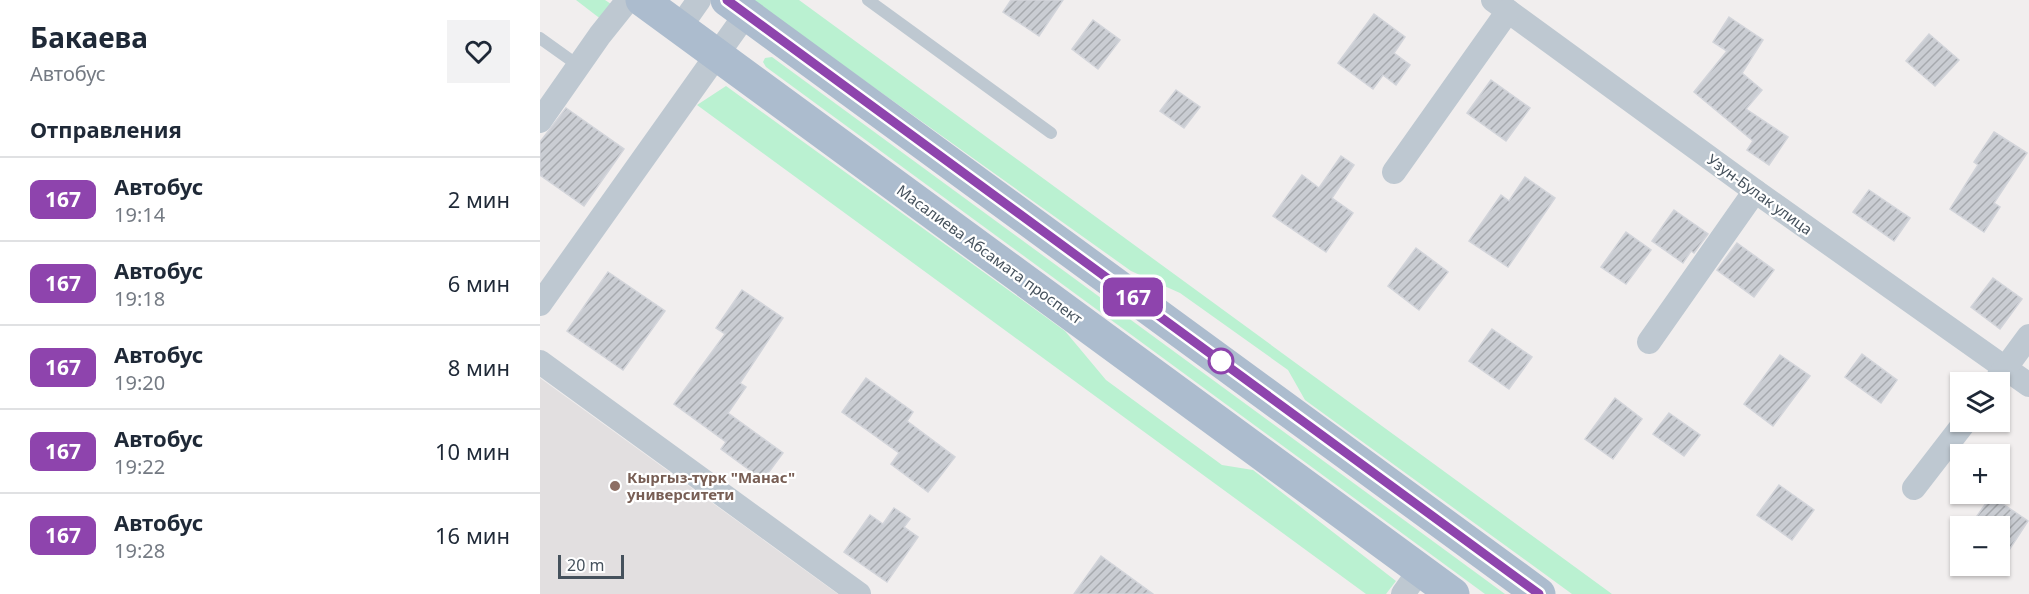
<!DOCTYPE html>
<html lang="ru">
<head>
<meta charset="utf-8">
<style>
  :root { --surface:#fff; --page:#f2f2f3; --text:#1f2937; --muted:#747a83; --line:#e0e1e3 }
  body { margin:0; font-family:"Noto Sans",sans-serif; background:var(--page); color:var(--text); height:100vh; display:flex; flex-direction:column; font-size:22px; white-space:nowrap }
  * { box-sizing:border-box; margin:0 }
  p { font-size:20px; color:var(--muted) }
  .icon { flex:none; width:33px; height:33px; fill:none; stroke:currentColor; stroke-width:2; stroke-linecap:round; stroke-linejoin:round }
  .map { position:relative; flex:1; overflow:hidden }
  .side { display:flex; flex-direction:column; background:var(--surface); width:540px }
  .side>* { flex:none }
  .badge { padding:0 12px; border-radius:9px; font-size:21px; line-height:39px }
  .controls { position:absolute; left:1410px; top:372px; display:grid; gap:12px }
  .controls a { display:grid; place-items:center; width:60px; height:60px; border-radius:0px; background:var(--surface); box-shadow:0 2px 4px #0004; font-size:30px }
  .scale { position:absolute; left:18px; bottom:15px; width:66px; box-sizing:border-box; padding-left:6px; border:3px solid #45515c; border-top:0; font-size:16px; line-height:21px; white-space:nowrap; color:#45515c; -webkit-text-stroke:4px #fff; paint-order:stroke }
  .map>.badge { position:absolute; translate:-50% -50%; box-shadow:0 0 0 3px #fff }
  h2 { padding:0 30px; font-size:22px; line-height:54px }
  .round { display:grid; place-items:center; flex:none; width:63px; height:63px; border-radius:0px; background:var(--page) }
  .summary { display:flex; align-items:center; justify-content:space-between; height:102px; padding:0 30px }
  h1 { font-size:28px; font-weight:700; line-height:45px }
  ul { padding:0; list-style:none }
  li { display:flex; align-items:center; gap:18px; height:84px; padding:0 30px; border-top:2px solid var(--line) }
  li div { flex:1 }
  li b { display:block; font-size:22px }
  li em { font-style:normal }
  li .badge { min-width:66px; font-weight:700; text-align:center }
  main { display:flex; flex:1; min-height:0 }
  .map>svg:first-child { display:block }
</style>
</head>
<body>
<main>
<section class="side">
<div class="summary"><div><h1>Бакаева</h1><p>Автобус</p></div><a class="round"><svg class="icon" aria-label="heart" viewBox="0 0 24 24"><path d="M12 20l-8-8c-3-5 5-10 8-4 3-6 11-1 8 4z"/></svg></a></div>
<h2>Отправления</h2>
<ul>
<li><span class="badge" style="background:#8e44ad;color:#fff">167</span><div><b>Автобус</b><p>19:14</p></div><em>2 мин</em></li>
<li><span class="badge" style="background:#8e44ad;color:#fff">167</span><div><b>Автобус</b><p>19:18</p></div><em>6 мин</em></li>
<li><span class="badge" style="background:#8e44ad;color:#fff">167</span><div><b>Автобус</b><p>19:20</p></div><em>8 мин</em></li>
<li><span class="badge" style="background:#8e44ad;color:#fff">167</span><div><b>Автобус</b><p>19:22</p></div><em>10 мин</em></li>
<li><span class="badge" style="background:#8e44ad;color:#fff">167</span><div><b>Автобус</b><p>19:28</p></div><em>16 мин</em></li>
</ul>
</section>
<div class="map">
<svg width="1489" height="594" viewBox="0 0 1489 594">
  <defs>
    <pattern id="building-hatch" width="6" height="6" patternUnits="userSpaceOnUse" patternTransform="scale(1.5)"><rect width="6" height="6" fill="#cacdd3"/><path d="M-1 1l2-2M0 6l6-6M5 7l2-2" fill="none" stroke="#a6a9ae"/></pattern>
  </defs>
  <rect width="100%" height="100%" fill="#f1eeee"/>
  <path fill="#e2dfe0" d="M 0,378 L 298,594 L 0,594 Z"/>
  <g fill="#baf1d1">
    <path d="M 36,0 L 65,0 L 71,4 L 62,20 Z"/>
    <path d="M 214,0 L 259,0 L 1072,594 L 1032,594 L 765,400 L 748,370 L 640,293 L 591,271 L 217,4 Z"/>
    <path d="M 232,57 L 965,594 L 945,594 L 226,67 L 223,62 L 225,58 Z"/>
    <path d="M 186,86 L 525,331 L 566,380 L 682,465 L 713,470 L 856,581 L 846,594 L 826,594 L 157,105 Z"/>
  </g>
  <g fill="url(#building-hatch)" stroke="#d2d4da" stroke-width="1.5">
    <path d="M 471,0 L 523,0 L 499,36 L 463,12 Z"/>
    <path d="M 834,14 L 865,37 L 854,53 L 870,65 L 856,85 L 843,75 L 833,89 L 798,63 Z"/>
    <path d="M 1189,17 L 1223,40 L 1202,73 L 1222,90 L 1206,109 L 1248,137 L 1229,165 L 1207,150 L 1213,141 L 1154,92 L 1187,51 L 1173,42 Z"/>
    <path d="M 553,20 L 580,40 L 558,69 L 532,49 Z"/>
    <path d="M 1389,34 L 1419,60 L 1395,86 L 1366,61 Z"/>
    <path d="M 951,80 L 990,108 L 966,141 L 927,113 Z"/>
    <path d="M 636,90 L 660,107 L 644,128 L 620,111 Z"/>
    <path d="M 26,108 L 84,149 L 44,206 L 0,175 L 0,142 Z"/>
    <path d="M 1454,132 L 1487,153 L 1454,203 L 1460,207 L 1444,232 L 1410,209 L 1438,165 L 1434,162 Z"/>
    <path d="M 801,156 L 814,165 L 792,198 L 813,213 L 786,252 L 733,216 L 762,175 L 779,188 Z"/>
    <path d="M 985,177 L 1015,198 L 968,267 L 929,241 L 961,195 L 969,201 Z"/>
    <path d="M 1329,190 L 1370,218 L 1354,241 L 1313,212 Z"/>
    <path d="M 1134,210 L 1168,234 L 1154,253 L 1151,251 L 1143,263 L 1112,241 Z"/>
    <path d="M 1086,232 L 1111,250 L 1086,284 L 1061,267 Z"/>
    <path d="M 1197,243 L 1234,270 L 1214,297 L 1177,270 Z"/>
    <path d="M 876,248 L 908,272 L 879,310 L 848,286 Z"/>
    <path d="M 68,272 L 125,311 L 83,370 L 27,331 Z"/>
    <path d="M 1453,278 L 1482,299 L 1460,329 L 1431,307 Z"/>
    <path d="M 202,290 L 243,318 L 200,383 L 206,387 L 188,413 L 243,453 L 223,480 L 181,449 L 186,442 L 134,404 L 185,334 L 176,328 Z"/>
    <path d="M 952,329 L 992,357 L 969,389 L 929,361 Z"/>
    <path d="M 1322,354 L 1357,380 L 1341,403 L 1305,377 Z"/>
    <path d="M 1240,355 L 1270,376 L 1233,426 L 1204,404 Z"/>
    <path d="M 326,378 L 373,412 L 367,421 L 415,457 L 388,492 L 351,464 L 359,453 L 302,412 Z"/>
    <path d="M 1075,398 L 1102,419 L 1073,459 L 1045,439 Z"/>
    <path d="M 1129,413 L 1160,435 L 1144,456 L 1113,434 Z"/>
    <path d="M 1239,485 L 1274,510 L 1252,540 L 1217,515 Z"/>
    <path d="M 1451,496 L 1488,521 L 1460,564 L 1460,526 L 1430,526 Z"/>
    <path d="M 354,508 L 370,519 L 364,527 L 378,537 L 347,582 L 304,552 L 330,515 L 343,524 Z"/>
    <path d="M 561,556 L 613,594 L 534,594 Z"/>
  </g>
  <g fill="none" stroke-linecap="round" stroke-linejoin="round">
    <g stroke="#bec8d1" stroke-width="12">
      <path d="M 328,0 L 511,133"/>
      <path d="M 0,38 L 39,66"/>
    </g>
    <g stroke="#bec8d1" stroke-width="24">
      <path d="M 953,0 L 1215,191 L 1489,385"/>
      <path d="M 140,27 L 159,0"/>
      <path d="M 0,121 L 60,35 L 88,0"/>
      <path d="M 854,172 L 968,11"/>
      <path d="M 0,304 L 206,14"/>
      <path d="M 1109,342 L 1215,191"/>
      <path d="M 0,362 L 319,594"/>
      <path d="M 1455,382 L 1489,336"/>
      <path d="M 1374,488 L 1425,422"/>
      <path d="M 863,594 L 880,570"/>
    </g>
    <g stroke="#acbcce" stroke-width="33">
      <path d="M 102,0 L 913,594"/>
      <path d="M 187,0 L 999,594"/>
    </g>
  </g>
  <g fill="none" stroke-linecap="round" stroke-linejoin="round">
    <g stroke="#fff" stroke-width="14">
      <path id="line" d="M 187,0 L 999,594"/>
    </g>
    <use href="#line" stroke="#8e44ad" stroke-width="9"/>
  </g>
  <circle fill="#fff" stroke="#8e44ad" stroke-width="3" cx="681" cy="361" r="12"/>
  <circle fill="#8d6e63" stroke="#fff" stroke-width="2" cx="75" cy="486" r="6"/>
  <g text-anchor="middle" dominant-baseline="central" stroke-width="4.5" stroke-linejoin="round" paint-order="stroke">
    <g font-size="15" fill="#45515c" stroke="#fff">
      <text transform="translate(1220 194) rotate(36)">Узун-Булак улица</text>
      <text transform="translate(450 254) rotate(36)">Масалиева Абсамата проспект</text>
    </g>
    <g font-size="15" font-weight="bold" fill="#785e54" stroke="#fff" text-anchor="start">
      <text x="87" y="477">Кыргыз-түрк "Манас"<tspan x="87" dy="17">университети</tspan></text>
    </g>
  </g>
</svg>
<div class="controls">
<a><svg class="icon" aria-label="layers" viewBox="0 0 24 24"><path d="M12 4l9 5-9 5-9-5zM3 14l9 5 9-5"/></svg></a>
<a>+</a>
<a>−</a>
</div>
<div class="scale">20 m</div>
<b class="badge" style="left:593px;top:297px;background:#8e44ad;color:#fff">167</b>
</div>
</main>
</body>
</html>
